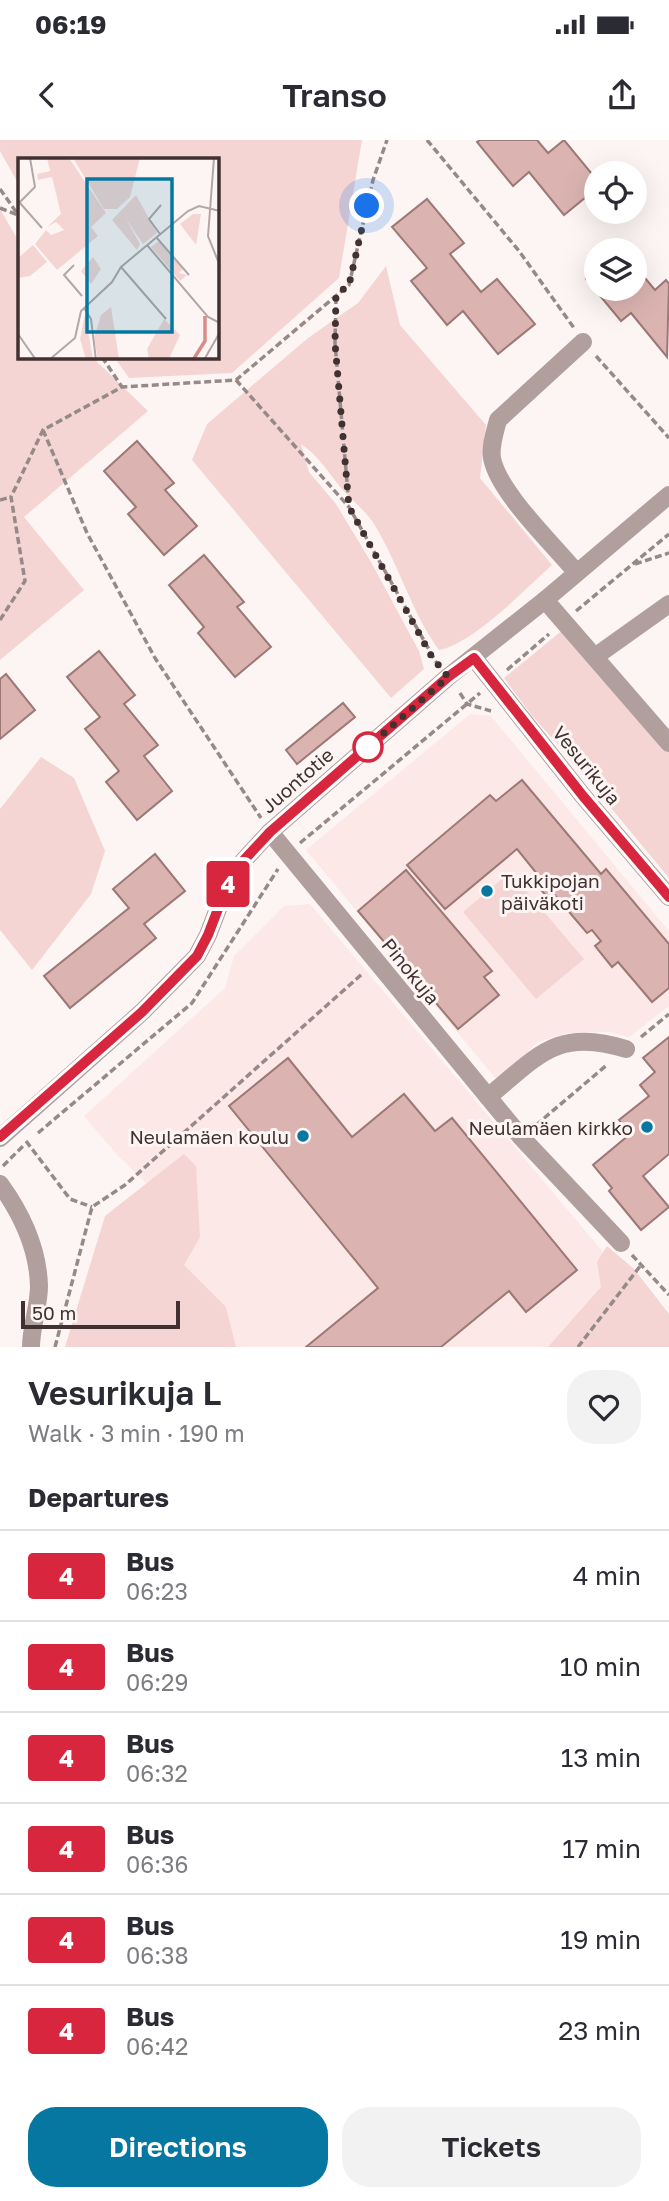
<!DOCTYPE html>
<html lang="en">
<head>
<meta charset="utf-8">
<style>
  :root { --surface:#fff; --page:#f2f2f3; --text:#2b2b33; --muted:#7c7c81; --line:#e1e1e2; --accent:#0677a1 }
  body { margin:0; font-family:"Golos Text",sans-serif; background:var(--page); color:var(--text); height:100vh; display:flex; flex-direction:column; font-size:26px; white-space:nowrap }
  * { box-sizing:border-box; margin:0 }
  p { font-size:23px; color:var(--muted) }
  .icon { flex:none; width:38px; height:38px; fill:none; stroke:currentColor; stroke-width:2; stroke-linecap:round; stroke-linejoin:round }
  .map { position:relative; height:1207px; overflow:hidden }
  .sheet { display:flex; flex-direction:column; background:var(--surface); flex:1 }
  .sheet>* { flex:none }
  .badge { padding:0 14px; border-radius:5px; font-size:24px; line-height:46px }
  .buttons { position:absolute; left:584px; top:21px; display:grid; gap:14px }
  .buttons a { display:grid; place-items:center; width:63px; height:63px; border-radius:50%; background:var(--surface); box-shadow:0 7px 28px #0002; font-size:35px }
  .scale { position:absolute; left:21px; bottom:18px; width:159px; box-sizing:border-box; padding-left:7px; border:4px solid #413231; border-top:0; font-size:19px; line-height:24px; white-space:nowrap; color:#413231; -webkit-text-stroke:5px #fdf5f4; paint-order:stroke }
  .you { position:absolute; width:35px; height:35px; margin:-18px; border:5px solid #fff; border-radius:50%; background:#1a73e8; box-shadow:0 0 0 10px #1a73e833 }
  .map>.badge { position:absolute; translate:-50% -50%; box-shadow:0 0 0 4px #fff }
  h2 { padding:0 28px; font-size:26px; line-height:63px }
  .round { display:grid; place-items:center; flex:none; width:74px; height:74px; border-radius:28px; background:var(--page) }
  .overview { display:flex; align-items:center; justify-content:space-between; height:119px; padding:0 28px }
  h1 { font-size:33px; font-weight:600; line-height:52px }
  .primary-button { display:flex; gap:14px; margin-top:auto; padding:14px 28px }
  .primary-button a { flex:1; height:80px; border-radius:28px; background:var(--accent); color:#fff; font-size:28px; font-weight:600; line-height:80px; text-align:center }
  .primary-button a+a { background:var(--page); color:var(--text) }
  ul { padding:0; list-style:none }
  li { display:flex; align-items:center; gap:21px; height:91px; padding:0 28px; border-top:2px solid var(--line) }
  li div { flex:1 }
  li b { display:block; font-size:26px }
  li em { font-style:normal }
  li .badge { min-width:77px; font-weight:700; text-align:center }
  .status { display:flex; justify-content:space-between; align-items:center; height:49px; padding:0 35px; background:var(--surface); direction:ltr }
  .status svg { height:19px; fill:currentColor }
  header { display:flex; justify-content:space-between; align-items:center; height:91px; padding:0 28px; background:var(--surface); font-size:32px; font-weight:600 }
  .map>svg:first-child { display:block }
</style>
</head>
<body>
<div class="status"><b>06:19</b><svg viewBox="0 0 49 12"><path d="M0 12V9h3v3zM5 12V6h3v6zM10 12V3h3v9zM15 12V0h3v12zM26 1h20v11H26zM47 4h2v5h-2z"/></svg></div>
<header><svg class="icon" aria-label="back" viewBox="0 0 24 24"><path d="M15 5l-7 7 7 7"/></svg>Transo<svg class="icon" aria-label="share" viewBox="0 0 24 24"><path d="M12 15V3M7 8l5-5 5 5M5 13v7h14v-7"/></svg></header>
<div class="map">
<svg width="669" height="1207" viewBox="0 0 669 1207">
  <rect width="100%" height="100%" fill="#fdf5f4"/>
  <g fill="#fce8e7">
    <path d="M 470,574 L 491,576 L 669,791 L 669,866 L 629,897 L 609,892 L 568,893 L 538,902 L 497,940 L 306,710 Z"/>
    <path d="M 310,764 L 620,1132 L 557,1207 L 195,1207 L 172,1103 L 146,1043 L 118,1016 L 84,976 L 225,848 L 234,816 L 284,766 Z"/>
  </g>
  <g fill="#f4d5d3">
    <path d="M 0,0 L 362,0 L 339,138 L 232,233 L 129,238 L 114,217 L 217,217 L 217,19 L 19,19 L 19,45 L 0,11 Z"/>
    <path d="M 0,69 L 19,102 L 19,217 L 92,217 L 148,271 L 24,377 L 84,450 L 0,520 Z"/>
    <path d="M 386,126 L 400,185 L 486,285 L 480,338 L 552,425 C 524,450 474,503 439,510 C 412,473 400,428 377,389 C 368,372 353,362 341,348 C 328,332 318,315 301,304 L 309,332 L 336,364 L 371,422 L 419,511 L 424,529 L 391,558 L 192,320 L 207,284 L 308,198 L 358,163 Z"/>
    <path d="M 564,489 L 669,610 L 669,738 L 562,609 L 533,577 L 504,538 Z"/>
    <path d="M 41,617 L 74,638 L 105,711 L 91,754 L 32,830 L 0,790 L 0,669 Z"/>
    <path d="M 510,732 L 584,819 L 536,859 L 463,772 Z"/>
    <path d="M 184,1014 L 196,1026 L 200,1097 L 184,1125 L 226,1167 L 236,1207 L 65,1207 L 105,1076 Z"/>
    <path d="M 607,1106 L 634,1129 L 669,1174 L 669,1207 L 548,1207 L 601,1147 L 597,1122 Z"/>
  </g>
  <g fill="#dbb4b1" stroke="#9c7876" stroke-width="2">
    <path d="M 480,0 L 537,0 L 548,13 L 564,0 L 597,40 L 597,48 L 564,75 L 529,32 L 513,46 L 477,2 Z"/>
    <path d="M 427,59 L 464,103 L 450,114 L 481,152 L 497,139 L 535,184 L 498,214 L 463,171 L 447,185 L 411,141 L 427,128 L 392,87 Z"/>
    <path d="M 635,126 L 655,150 L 666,140 L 669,144 L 667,217 L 631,173 L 621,181 L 586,139 L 597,130 L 597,149 L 635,149 Z"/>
    <path d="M 137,301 L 174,343 L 165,350 L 197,386 L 164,415 L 128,374 L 136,367 L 104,331 Z"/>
    <path d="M 204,415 L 244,462 L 237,467 L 271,507 L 235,537 L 198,493 L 204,487 L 169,445 Z"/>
    <path d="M 99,511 L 135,555 L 124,564 L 158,605 L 144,616 L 172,651 L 137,680 L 106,642 L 119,631 L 85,589 L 100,577 L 67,537 Z"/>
    <path d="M 6,534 L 35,570 L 0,599 L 0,539 Z"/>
    <path d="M 343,563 L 355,577 L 297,624 L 286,610 Z"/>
    <path d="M 522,640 L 601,734 L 606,729 L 669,804 L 669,848 L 652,862 L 618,822 L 612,827 L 595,806 L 601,801 L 592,790 L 587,793 L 553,753 L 547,757 L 532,739 L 538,735 L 517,709 L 445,769 L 407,725 L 490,655 L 496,661 Z"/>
    <path d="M 155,714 L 185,751 L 144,784 L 156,798 L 70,868 L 44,836 L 129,768 L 113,749 Z"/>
    <path d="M 406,730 L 492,831 L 484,837 L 499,855 L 458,889 L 358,771 Z"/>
    <path d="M 669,897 L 669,1014 L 643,1036 L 669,1067 L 641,1090 L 609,1051 L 612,1048 L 593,1025 L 630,994 L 619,980 L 649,956 L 640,945 L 655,932 L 643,918 Z"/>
    <path d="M 288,918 L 352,997 L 404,954 L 435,991 L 452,978 L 577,1130 L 526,1172 L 509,1151 L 441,1207 L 306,1207 L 378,1148 L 229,966 Z"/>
  </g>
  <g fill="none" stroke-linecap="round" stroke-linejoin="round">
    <g stroke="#968a89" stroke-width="3.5" stroke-dasharray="7 3.5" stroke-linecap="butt">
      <path d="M 427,0 L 519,111 L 574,188"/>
      <path d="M 0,49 L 19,76"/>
      <path d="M 0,68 L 18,75"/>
      <path d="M 336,157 L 335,203 L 349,365"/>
      <path d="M 596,216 L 669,298"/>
      <path d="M 102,217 L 122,247"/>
      <path d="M 236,240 L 349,367 L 436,522"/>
      <path d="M 43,290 L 87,393 L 155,518 L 261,678"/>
      <path d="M 0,360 L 11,357"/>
      <path d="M 635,424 L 669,413"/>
      <path d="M 576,471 L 669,394"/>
      <path d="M 0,480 L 25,441 L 11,357 L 43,290 L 122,247 L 236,240 L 349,145 L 373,40 L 387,0"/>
      <path d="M 507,530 L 549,494"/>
      <path d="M 460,553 L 467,564 L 491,571"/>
      <path d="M 300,703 L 480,553"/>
      <path d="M 641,897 L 669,874"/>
      <path d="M 536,985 L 608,924"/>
      <path d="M 38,993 L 192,863 L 278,729"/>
      <path d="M 26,1001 L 70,1059 L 92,1067"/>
      <path d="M 3,1026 L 24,1005"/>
      <path d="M 632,1115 L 669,1155"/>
      <path d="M 55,1207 L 92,1067 L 125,1045 L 362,834"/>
      <path d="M 578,1207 L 641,1125"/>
    </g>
    <g stroke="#b19f9e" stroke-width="18">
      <path d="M 576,432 C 553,404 498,352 492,318 C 490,306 495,292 498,280 L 583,202"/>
      <path d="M 545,460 L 669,603"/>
      <path d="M 596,516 L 669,464"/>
      <path d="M 474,518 L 583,656 L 669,757"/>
      <path d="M 270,692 L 521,997 L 621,1103"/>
      <path d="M 488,957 C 538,916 557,887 626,909"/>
      <path d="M 0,998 L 142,872 L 197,816 L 208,795 L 226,748 L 244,720 L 270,692 L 448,537 L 545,460 L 669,355"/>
      <path d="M 0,1044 C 21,1073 38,1109 39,1146 C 39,1166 31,1187 31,1207"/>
    </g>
  </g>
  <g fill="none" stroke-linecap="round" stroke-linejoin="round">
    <g stroke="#fff" stroke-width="16">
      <path id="line" d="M 0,997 L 142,872 L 197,816 L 208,795 L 226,748 L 244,720 L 270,692 L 448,537 L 474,518 L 583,656 L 669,757"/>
    </g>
    <use href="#line" stroke="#d7263d" stroke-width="10"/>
    <path stroke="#413231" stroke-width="7" stroke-dasharray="0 12.6" d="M 367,66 L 349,145 L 336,155 L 335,203 L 349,367 L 432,517 L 448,537 L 368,607"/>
  </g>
  <circle fill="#fff" stroke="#d7263d" stroke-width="3.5" cx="368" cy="607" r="14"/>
  <g fill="#0677a1" stroke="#fdf5f4" stroke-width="2.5">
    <circle cx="487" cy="751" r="7"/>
    <circle cx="647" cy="987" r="7"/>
    <circle cx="303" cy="996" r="7"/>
  </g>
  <g text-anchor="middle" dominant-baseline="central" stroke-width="6" stroke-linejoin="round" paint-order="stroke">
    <g font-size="19" fill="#413231" stroke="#fdf5f4">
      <text transform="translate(587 625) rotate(51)">Vesurikuja</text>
      <text transform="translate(297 640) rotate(-41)">Juontotie</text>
      <text transform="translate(411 831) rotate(51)">Pinokuja</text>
    </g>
    <g font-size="19" fill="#413231" stroke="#fdf5f4" text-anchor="end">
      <text x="501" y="740" text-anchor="start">Tukkipojan<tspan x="501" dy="22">päiväkoti</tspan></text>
      <text x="633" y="987">Neulamäen kirkko</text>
      <text x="289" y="996">Neulamäen koulu</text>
    </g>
  </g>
  <g transform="translate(18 18)">
    <rect width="201" height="201" fill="#fdf5f4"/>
    <path d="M 29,0 L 51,0 L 88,55 L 73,69 L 80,78 L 39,112 L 17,86 L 28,72 L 33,77 L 46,72 L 38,64 L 29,69 L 43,56 L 34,19 L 20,22 L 19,16 L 32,13 ZM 55,0 L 122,0 L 112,39 L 99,51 L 86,51 ZM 118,37 L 139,75 L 125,86 L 108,61 L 122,86 L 119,92 L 94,62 ZM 175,56 L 183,56 L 178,87 L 162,66 ZM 141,83 L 165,111 L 161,115 L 169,117 L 162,123 L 133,89 ZM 15,87 L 29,104 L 12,118 L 0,120 L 0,100 ZM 75,99 L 83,111 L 73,126 L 63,113 ZM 93,149 L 101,201 L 80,201 L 76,180 L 83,157 ZM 67,156 L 75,201 L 68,201 L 62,181 ZM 146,161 L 162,177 L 151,201 L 131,201 L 129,191 Z" fill="#f4d5d3"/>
    <path fill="none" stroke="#d68d8a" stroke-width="3.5" d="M 175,202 L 187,183 L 187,158"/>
    <path fill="none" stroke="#b2a7a6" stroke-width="2" d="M 196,0 L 190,78 L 202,108M 1,45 L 17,29 L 12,0M 2,45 L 24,70M 142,76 L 131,61 L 143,47M 138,79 L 171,117M 129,87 L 190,159 L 202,165M 56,107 L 46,117 L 64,138M 103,109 L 148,161M 66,150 L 73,161 L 78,202M 0,176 L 18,202M 31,202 L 57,180 L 63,153 L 94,124 L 103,109 L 170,53 L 181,48 L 202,53M 186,202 L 202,174"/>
    <path fill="#0677a1" fill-opacity="0.15" stroke="#0677a1" stroke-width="3.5" d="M 69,21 L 154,21 L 154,174 L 69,174 Z"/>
    <rect width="201" height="201" fill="none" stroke="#413231" stroke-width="3.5"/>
  </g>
</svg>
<div class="buttons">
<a><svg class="icon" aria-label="locate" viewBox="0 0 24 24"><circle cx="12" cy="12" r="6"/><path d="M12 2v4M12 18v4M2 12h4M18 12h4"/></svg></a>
<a><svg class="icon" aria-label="layers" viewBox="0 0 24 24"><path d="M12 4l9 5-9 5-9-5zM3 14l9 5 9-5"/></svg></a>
</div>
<div class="scale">50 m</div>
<div class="you" style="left:367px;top:66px"></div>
<b class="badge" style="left:228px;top:744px;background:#d7263d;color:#fff">4</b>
</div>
<section class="sheet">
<div class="overview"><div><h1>Vesurikuja L</h1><p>Walk · 3 min · 190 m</p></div><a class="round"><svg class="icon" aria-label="heart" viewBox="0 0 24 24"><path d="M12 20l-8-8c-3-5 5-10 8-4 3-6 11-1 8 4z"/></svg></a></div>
<h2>Departures</h2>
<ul>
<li><span class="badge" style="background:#d7263d;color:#fff">4</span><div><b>Bus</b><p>06:23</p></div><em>4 min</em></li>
<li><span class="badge" style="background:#d7263d;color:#fff">4</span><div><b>Bus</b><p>06:29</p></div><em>10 min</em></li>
<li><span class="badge" style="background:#d7263d;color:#fff">4</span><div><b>Bus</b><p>06:32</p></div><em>13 min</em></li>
<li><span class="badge" style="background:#d7263d;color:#fff">4</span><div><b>Bus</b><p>06:36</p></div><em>17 min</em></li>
<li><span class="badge" style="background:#d7263d;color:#fff">4</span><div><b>Bus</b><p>06:38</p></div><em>19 min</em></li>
<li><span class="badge" style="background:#d7263d;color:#fff">4</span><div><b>Bus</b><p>06:42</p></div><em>23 min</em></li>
</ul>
<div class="primary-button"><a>Directions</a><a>Tickets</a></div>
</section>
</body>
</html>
